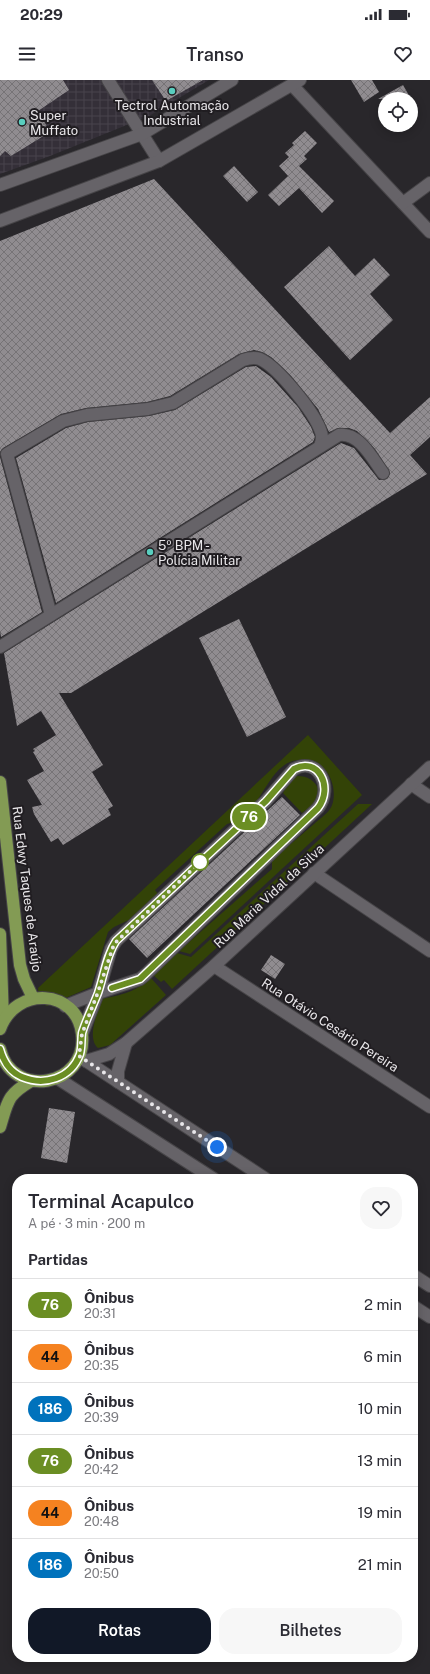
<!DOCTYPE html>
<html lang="pt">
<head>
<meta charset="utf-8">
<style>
  :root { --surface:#fff; --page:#f7f7f7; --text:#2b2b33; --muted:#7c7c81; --line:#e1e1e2; --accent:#111827 }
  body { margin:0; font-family:"Public Sans",sans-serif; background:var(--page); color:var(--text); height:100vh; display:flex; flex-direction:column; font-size:15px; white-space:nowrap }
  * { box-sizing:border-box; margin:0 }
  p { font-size:13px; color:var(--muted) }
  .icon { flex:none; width:22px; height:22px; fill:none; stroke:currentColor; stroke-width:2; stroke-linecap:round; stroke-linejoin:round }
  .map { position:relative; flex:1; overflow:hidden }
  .sheet { position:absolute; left:12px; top:1094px; width:406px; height:488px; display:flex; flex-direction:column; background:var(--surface); border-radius:16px; box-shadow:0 2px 10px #0003 }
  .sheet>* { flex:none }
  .badge { padding:0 8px; border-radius:13px; font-size:14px; line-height:26px }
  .tools { position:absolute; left:378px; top:12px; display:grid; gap:8px }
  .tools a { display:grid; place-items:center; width:40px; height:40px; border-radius:50%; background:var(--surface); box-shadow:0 2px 10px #0003; font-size:20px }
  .you { position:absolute; width:20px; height:20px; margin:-10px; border:3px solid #fff; border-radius:50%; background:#1a73e8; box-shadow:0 0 0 6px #1a73e833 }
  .map>.badge { position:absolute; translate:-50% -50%; box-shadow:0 0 0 2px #fff }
  h2 { padding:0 16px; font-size:15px; line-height:36px }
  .round { display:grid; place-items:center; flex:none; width:42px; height:42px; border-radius:16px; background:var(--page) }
  .headline { display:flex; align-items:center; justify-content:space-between; height:68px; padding:0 16px }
  h1 { font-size:19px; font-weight:600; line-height:30px }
  .primary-button { display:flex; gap:8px; margin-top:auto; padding:8px 16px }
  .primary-button a { flex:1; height:46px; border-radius:16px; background:var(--accent); color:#fff; font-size:16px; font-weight:600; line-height:46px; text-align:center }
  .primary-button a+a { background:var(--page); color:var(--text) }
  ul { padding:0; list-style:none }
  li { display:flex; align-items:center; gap:12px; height:52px; padding:0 16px; border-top:1px solid var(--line) }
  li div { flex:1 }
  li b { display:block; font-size:15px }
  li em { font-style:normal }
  li .badge { min-width:44px; font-weight:700; text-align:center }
  .status { display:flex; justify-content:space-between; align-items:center; height:28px; padding:0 20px; background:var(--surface); direction:ltr }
  .status svg { height:11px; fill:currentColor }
  header { display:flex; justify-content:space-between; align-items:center; height:52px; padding:0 16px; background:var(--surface); font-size:18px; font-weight:600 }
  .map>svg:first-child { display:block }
</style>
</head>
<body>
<div class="status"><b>20:29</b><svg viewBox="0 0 49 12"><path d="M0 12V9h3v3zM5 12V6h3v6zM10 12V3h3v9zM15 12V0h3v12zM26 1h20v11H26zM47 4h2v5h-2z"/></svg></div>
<header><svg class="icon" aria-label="menu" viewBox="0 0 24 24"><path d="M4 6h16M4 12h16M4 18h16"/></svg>Transo<svg class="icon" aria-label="heart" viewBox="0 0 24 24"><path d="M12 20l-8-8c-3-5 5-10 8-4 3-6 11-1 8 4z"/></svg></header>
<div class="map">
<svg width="430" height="1594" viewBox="0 0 430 1594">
  <defs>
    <pattern id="industrial-grid" width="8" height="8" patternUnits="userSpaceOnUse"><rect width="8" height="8" fill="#342f38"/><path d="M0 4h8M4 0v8" fill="none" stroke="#48434b"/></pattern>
    <pattern id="building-cross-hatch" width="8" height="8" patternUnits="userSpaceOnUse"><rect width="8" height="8" fill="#908c90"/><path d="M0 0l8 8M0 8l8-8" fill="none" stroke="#767376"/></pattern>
  </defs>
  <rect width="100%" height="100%" fill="#29272b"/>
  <path fill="url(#industrial-grid)" d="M 0,0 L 209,0 L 149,36 L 50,76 L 0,94 Z"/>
  <g fill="#334307">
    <path d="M 308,655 L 362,715 L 190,874 L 179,871 L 272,789 L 272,780 C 286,768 300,756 314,744 C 319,739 326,735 330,729 C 337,719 334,698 324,689 C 316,681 305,678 293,681 C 266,688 259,739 227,744 L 155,810 L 158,814 L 133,838 L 114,847 L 108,852 L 91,907 L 47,926 C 38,923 39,916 38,908 Z"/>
    <path d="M 297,696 C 308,696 314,700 319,710 L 316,723 L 302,733 L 283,713 L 289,702 Z"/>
    <path d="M 358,724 L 372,724 L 172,909 L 164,900 L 161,902 L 153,895 L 177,873 L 191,877 Z"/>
    <path d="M 151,898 L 166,915 L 110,965 L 98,968 C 86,957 98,932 102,919 C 124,914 133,913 151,898 Z"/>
  </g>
  <g fill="url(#building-cross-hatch)">
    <path d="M 0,0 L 63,0 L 69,10 L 38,31 L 50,52 L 11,76 L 5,71 L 0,76 Z"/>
    <path d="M 152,0 L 203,0 L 166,21 Z"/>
    <path d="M 351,0 L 372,0 L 379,12 L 364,22 Z"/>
    <path d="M 403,5 L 411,19 L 378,19 Z"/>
    <path d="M 305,51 L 317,63 L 304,76 L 307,79 L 299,86 L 334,121 L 322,133 L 299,108 L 279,126 L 268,115 L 288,96 L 279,86 L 289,77 L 285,73 L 294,65 L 292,63 Z"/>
    <path d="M 234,86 L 258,112 L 247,122 L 223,96 Z"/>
    <path d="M 154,99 L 390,353 L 430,317 L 430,357 L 410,375 L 427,394 L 71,613 L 59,613 L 103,685 L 92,692 L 113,726 L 108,729 L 111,735 L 63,765 L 58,758 L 51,762 L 34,734 L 32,727 L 42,725 L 27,700 L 44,691 L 33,672 L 35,671 L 33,669 L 56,655 L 41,631 L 17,646 L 4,573 L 341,363 L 354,368 L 379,400 L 387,399 L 390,393 L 375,369 L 357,351 L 349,348 L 339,348 L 329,352 L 318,329 L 291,296 L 271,277 L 262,272 L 254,270 L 239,274 L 170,316 L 147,322 L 86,328 L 61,334 L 3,368 L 0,372 L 0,161 Z"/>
    <path d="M 329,166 L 355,196 L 374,178 L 390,195 L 370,214 L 393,240 L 350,280 L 284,207 Z"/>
    <path d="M 256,286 L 271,297 L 298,327 L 311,347 L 315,357 L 313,362 L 56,523 L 16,378 L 66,348 L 88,342 L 149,336 L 175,330 L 246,287 Z"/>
    <path d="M 0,377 L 42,532 L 1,557 L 0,551 Z"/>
    <path d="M 239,539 L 286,637 L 247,657 L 199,558 Z"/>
    <path d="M 282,717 L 300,735 L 147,878 L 129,859 Z"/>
    <path d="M 271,875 L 285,884 L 275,899 L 261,890 Z"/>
    <path d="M 49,1028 L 75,1032 L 67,1083 L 41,1078 Z"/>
  </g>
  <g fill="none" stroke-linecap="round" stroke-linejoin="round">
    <g stroke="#464447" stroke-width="14">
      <g id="minor">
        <path d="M 108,0 L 159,81"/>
        <path d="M 292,5 L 430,152"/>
        <path d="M 0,105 L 142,54 L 232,0"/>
        <path d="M 403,123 L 430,103"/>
        <path d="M 0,141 L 159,81 L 300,0"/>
        <path d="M 51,535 L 7,374 L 63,341 L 87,335 L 148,329 L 173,323 L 243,280 C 249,278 254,277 260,279 C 278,287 315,333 321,352 C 323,357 322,361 320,366"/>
        <path d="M 0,567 L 339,355 C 359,352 372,378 383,393"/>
        <path d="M 411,704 L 430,717"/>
        <path d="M 314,793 L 430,871"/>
        <path d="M 214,886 L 430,1027"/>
        <path d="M 65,926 L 98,913 L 140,899 L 145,895 L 318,728 C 334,707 318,676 294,689 L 266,721 L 116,861 L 111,869 L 98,913 L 82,954"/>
        <path d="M 83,979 L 266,1099"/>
        <path d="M 86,981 L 109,974 L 126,963 L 214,886 L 430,687"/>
        <path d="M 57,998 L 214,1099"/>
        <path d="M 118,1002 L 118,991 L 126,963"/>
        <path d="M 413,1195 L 430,1206"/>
        <path d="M 413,1226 L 430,1237"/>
      </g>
    </g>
    <g stroke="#464447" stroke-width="14">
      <g id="major">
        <path d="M 0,702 L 20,885 L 24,899 L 33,918"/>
        <path d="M 0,854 L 3,939"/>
        <path d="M 0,949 C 16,905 77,909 82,954 C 88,1007 12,1020 0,969"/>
        <path d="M 0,1047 C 8,1021 7,1015 31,1001"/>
      </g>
    </g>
    <use href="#minor" stroke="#666368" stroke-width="12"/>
    <use href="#major" stroke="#839b54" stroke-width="12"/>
  </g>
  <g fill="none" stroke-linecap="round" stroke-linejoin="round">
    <g stroke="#fff" stroke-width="9">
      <path id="line" d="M 0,969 C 3,980 10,992 22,997 C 44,1006 71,999 80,974 C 82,967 81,960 82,953 C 86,940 93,926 98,913 C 104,896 106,876 116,861 L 266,721 L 294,689 C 318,676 334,707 318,728 L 140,899 L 112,908"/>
    </g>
    <use href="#line" stroke="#6b8e23" stroke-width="6"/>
    <path stroke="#e9e7ea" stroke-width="4" stroke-dasharray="0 7.2" d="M 200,782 L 114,864 L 98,912 L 82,954 L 79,976 L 217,1067"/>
  </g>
  <g fill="#59cebf" stroke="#201d21" stroke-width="1.5">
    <circle cx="172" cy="11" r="4"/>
    <circle cx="22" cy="42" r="4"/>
    <circle cx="150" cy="472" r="4"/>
  </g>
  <circle fill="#fff" stroke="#6b8e23" stroke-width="2" cx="200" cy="782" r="8"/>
  <g text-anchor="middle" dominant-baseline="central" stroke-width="4" stroke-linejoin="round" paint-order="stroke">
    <g font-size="13" fill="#e9e7ea" stroke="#201d21" text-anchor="start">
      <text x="172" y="25" text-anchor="middle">Tectrol Automação<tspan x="172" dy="15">Industrial</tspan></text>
      <text x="30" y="35">Super<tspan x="30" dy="15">Muffato</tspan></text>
      <text x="158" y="465">5º BPM -<tspan x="158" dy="15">Polícia Militar</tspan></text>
    </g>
    <g font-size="13" fill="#e9e7ea" stroke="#201d21">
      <text transform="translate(27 809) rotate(83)">Rua Edwy Taques de Araújo</text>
      <text transform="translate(269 816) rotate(-43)">Rua Maria Vidal da Silva</text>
      <text transform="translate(330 945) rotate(33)">Rua Otávio Cesário Pereira</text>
    </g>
  </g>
</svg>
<div class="tools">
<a><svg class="icon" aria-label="locate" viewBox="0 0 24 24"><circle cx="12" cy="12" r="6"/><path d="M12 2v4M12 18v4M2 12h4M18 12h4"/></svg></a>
</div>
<div class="you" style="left:217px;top:1067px"></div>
<b class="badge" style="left:249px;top:737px;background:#6b8e23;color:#fff">76</b>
<section class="sheet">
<div class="headline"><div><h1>Terminal Acapulco</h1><p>A pé · 3 min · 200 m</p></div><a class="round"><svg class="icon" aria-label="heart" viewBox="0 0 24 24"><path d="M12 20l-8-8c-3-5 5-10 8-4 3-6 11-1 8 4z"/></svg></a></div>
<h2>Partidas</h2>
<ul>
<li><span class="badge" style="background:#6b8e23;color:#fff">76</span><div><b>Ônibus</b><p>20:31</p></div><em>2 min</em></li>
<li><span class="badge" style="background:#f58220;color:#111">44</span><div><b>Ônibus</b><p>20:35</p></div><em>6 min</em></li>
<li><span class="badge" style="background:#0072bc;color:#fff">186</span><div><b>Ônibus</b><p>20:39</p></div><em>10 min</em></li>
<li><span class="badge" style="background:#6b8e23;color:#fff">76</span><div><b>Ônibus</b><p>20:42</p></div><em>13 min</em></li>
<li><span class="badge" style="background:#f58220;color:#111">44</span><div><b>Ônibus</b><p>20:48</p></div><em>19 min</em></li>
<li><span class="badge" style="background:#0072bc;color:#fff">186</span><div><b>Ônibus</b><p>20:50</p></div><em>21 min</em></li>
</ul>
<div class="primary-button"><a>Rotas</a><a>Bilhetes</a></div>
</section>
</div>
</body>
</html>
